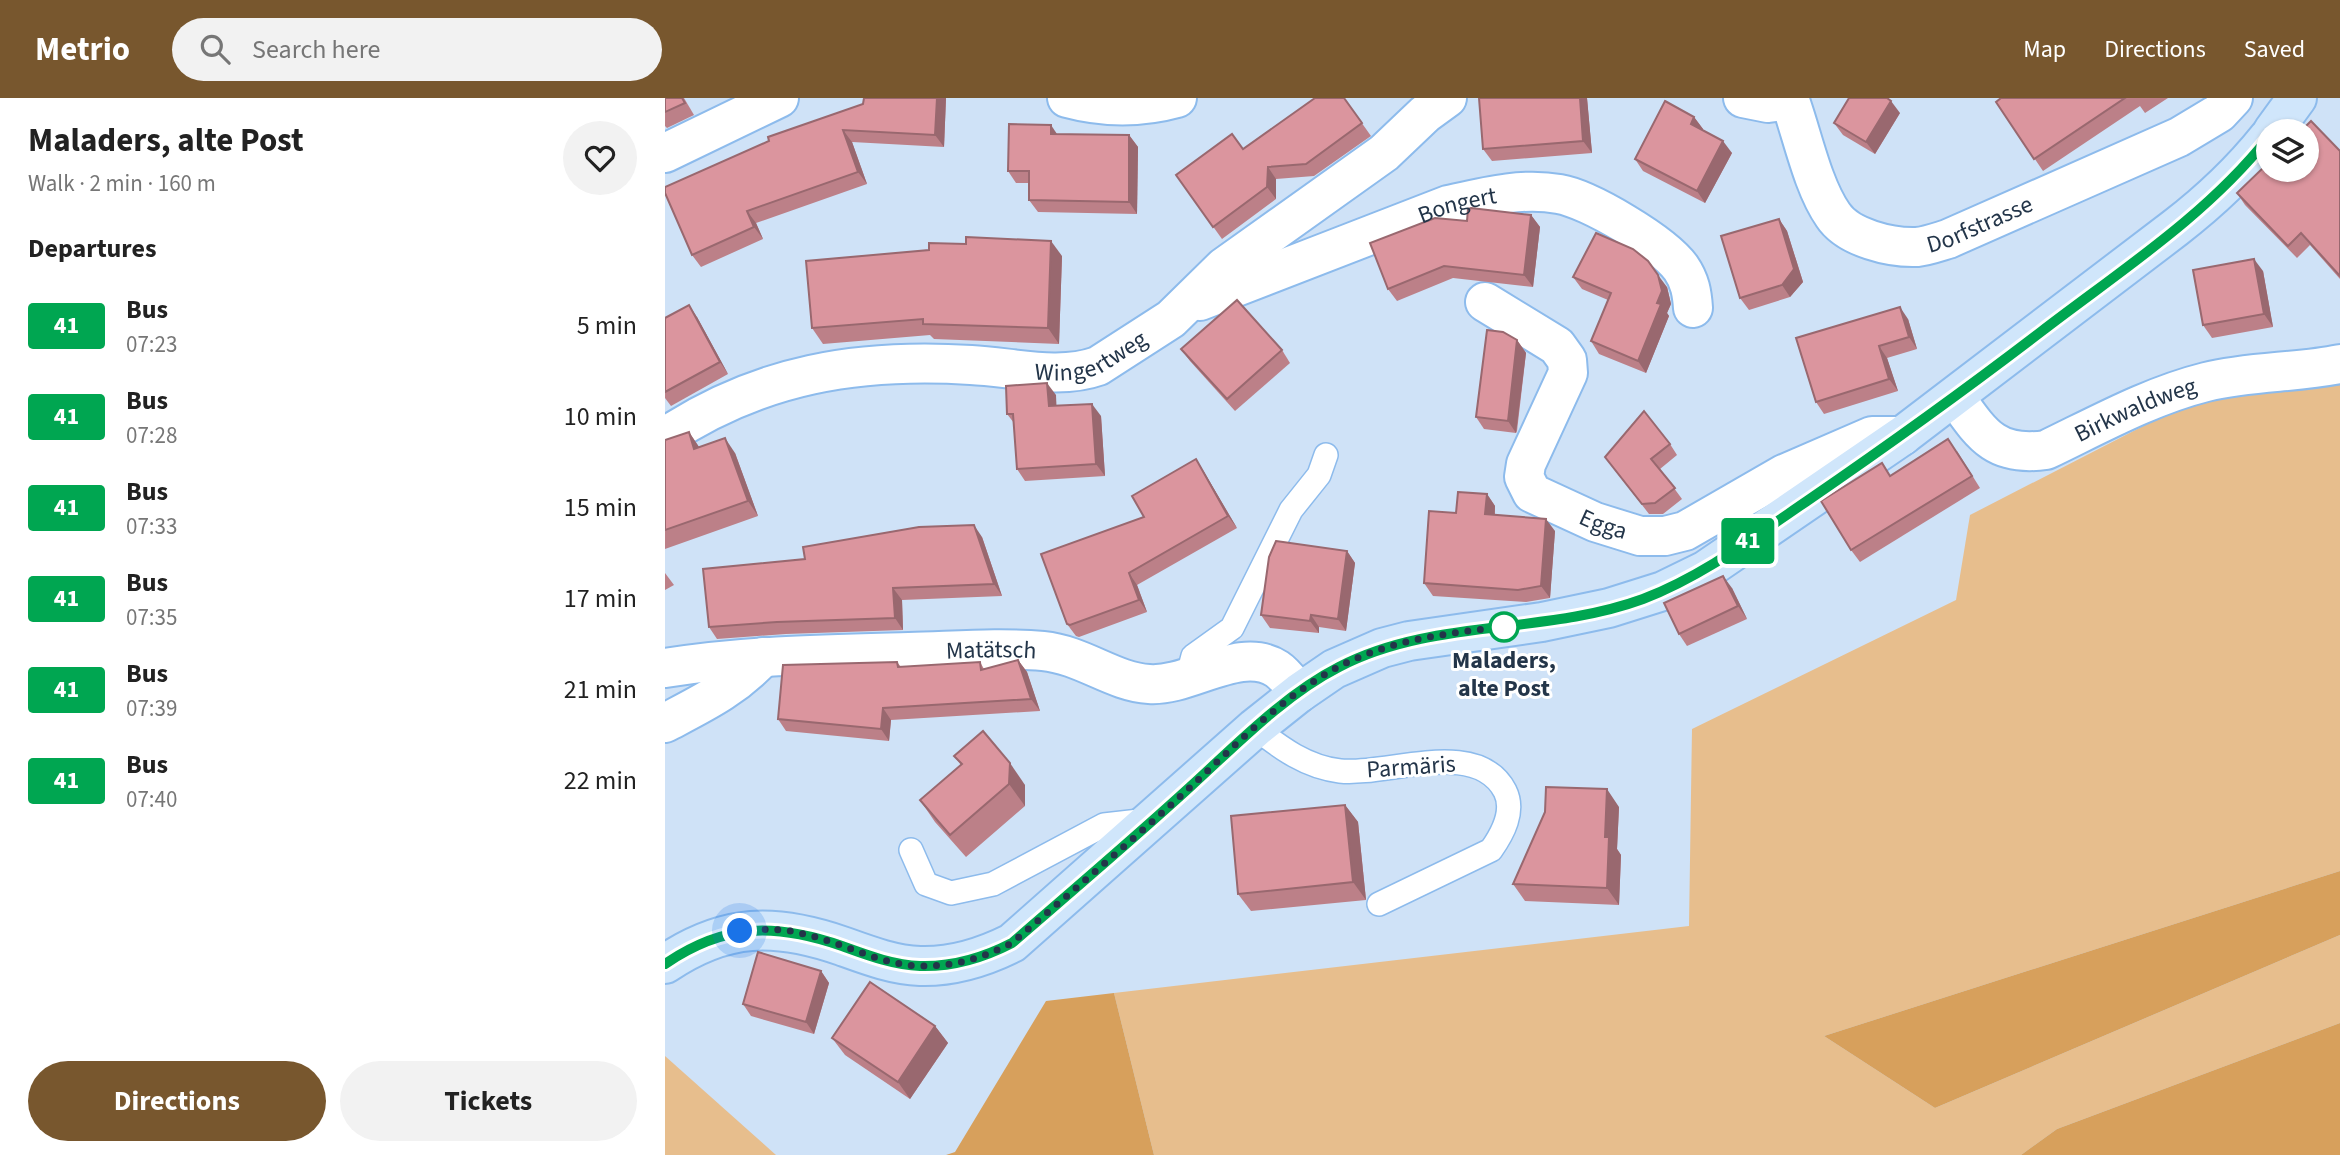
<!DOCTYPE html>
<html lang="en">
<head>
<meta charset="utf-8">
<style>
  :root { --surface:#fff; --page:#f2f2f2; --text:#222; --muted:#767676; --accent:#78572e }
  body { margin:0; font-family:"Source Sans 3",sans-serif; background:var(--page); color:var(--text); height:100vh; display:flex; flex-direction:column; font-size:26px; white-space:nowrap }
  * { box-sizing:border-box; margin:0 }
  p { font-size:23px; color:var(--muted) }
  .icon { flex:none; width:38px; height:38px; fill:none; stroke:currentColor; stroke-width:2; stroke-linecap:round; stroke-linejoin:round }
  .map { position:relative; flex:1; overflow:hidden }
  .drawer { display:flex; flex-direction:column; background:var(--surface); width:665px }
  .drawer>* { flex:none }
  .badge { padding:0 14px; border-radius:5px; font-size:24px; line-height:46px }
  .fabs { position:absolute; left:1591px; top:21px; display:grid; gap:14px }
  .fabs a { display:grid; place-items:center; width:63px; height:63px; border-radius:50%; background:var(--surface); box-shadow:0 2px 5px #0004; font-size:35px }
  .you { position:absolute; width:35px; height:35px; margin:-18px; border:5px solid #fff; border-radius:50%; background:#1a73e8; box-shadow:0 0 0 10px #1a73e833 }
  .map>.badge { position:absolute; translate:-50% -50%; box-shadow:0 0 0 4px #fff }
  h2 { padding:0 28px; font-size:26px; line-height:63px }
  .round { display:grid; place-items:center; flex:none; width:74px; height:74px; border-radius:37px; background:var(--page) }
  .headline { display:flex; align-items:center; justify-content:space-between; height:119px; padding:0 28px }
  h1 { font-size:33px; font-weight:700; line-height:52px }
  .cta { display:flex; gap:14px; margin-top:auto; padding:14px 28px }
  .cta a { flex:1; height:80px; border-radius:42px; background:var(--accent); color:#fff; font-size:28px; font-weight:700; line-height:80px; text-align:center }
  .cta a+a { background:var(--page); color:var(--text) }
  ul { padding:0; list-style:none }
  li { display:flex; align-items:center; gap:21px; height:91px; padding:0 28px }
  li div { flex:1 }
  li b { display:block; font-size:26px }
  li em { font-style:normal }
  li .badge { min-width:77px; font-weight:700; text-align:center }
  header { display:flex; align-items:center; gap:42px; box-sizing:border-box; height:98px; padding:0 35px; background:var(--accent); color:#fff }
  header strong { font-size:33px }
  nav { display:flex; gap:38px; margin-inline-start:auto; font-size:24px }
  .search { width:490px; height:63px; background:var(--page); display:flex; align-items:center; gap:18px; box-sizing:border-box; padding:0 24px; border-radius:38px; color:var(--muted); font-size:26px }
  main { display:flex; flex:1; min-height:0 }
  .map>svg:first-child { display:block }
</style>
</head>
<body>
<header>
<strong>Metrio</strong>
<div class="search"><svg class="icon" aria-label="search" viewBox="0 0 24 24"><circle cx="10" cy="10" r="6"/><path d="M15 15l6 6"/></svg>Search here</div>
<nav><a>Map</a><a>Directions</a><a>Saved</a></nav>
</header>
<main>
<section class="drawer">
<div class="headline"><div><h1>Maladers, alte Post</h1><p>Walk · 2 min · 160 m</p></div><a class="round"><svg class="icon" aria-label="heart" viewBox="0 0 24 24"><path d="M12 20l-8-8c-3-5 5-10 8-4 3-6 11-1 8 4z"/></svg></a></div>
<h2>Departures</h2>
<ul>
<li><span class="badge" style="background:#00a651;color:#fff">41</span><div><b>Bus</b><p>07:23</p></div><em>5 min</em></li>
<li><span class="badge" style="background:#00a651;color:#fff">41</span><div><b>Bus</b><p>07:28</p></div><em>10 min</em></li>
<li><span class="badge" style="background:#00a651;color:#fff">41</span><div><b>Bus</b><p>07:33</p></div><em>15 min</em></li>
<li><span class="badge" style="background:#00a651;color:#fff">41</span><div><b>Bus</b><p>07:35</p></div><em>17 min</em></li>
<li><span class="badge" style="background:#00a651;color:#fff">41</span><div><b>Bus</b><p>07:39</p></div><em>21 min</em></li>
<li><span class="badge" style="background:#00a651;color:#fff">41</span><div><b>Bus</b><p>07:40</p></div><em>22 min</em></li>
</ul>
<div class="cta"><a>Directions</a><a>Tickets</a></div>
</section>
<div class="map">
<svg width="1675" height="1057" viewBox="0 0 1675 1057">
  <rect width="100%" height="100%" fill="#cfe2f7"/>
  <g fill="#e7be8d">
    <path d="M 1675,285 L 1675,773 L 1159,938 L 1270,1010 L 1675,837 L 1675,925 L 1392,1031 L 1356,1057 L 489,1057 L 449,895 L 1024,828 L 1027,631 L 1291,502 L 1305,417 L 1521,306 Z"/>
    <path d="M 0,958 L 111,1057 L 0,1057 Z"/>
  </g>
  <g fill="#d7a05c">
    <path d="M 1675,773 L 1675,837 L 1270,1010 L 1159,938 Z"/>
    <path d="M 449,895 L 489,1057 L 281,1057 L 290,1054 L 381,903 Z"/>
    <path d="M 1675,925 L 1675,1057 L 1356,1057 L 1392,1031 Z"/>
  </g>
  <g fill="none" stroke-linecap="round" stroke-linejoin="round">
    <g stroke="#8dbbec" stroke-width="26">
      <g id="lane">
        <path d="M 522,581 L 528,558 L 567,530 L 626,412 L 654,377 L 661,357"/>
        <path d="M 590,630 C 616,650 641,669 675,673 C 722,678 812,639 840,693 C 850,713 838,735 826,752 L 714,806"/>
        <path d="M 246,752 L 261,786 L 286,795 L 328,786 L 439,727 L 483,722"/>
      </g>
    </g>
    <g stroke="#8dbbec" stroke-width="42">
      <g id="street">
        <path d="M 402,0 C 439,10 476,10 512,0"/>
        <path d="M 1078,0 L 1103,5 L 1125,2"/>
        <path id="s1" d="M 1124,0 C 1137,35 1147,87 1168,117 C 1183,140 1226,150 1252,149 C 1262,148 1273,144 1283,141 L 1514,39 L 1554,15 L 1568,0"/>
        <path d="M 0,55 L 114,0"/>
        <path id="s2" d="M 535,203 L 783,107 C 819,99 857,89 894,96 C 924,101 998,145 1016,170 C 1025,183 1027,195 1028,210"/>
        <path id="s3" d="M 820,204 L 892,248 L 902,262 L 903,275 L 861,366 L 859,379 L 867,395 L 930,424 L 975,438 L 1000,438 L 1020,433 L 1119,376 L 1207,338 L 1237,338"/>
        <path id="s4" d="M 1290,299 C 1317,337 1330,359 1381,352 C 1433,327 1485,298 1541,284 C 1585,273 1631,275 1675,266"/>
        <path id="s5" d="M 0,339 C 95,276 193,260 306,267 C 347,269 394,282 433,268 L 506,221 L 559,169 L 719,55 L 760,16 L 782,0"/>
        <path id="s6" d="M 0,570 C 81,557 163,556 244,554 C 288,553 334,549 378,553 C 418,557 448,584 484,586 C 525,589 575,547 612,571 C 621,577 627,587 634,595"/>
        <path d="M 0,625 C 38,605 68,591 98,559"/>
      </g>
    </g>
    <g stroke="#8dbbec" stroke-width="42">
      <g id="secondary">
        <path d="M 1608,33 L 1632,0"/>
        <path d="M 0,866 C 61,825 110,825 177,848 C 202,857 228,867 255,868 C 288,869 317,860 347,845 L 590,630 L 634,595 L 669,571 L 717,550 L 744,543 L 877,524 L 944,510 L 998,493 L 1041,472 L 1237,338 L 1510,130 C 1545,103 1575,75 1603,40"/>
      </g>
    </g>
    <use href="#lane" stroke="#fff" stroke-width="23"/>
    <use href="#street" stroke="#fff" stroke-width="38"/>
    <use href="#secondary" stroke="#d0e6fb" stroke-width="38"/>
  </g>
  <g fill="#bc8088">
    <path d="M 0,0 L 19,0 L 29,17 L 2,30 L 0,28 Z"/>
    <path d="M 281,0 L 279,49 L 187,44 L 202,86 L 91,125 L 98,141 L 36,169 L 27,157 L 104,43 Z"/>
    <path d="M 679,0 L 706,38 L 649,78 L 611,81 L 611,101 L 557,141 L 511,77 L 578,51 Z"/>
    <path d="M 922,0 L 927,55 L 827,63 L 818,51 Z"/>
    <path d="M 1336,0 L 1503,0 L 1480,15 L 1475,8 L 1378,73 L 1331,4 Z"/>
    <path d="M 1235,15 L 1210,56 L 1178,37 L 1169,25 Z"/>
    <path d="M 1029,19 L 1038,31 L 1037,32 L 1067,55 L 1040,105 L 978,73 L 970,61 Z"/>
    <path d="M 392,36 L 464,37 L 473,49 L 472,116 L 373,114 L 364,102 L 364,85 L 351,85 L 343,73 Z"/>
    <path d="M 1675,53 L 1675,181 L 1645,147 L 1632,160 L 1580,107 L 1572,95 Z"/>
    <path d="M 866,117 L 875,129 L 868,189 L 788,180 L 732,203 L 723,191 L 802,123 Z"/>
    <path d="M 1114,121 L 1122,133 L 1138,184 L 1125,199 L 1084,212 L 1075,200 Z"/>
    <path d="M 397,158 L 394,246 L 269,241 L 265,237 L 158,246 L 147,230 Z"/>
    <path d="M 1598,173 L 1608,229 L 1547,240 L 1538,227 Z"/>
    <path d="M 908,179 L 1002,189 L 1006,206 L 1002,215 L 1004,218 L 981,275 L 934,256 L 926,243 L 943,202 L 917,191 Z"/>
    <path d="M 32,219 L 63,276 L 6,308 L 0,300 L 0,220 Z"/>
    <path d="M 1243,221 L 1252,251 L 1222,260 L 1233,293 L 1159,316 L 1151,304 Z"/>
    <path d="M 852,242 L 861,255 L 852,333 L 851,335 L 819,331 L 811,319 Z"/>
    <path d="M 516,251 L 617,252 L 625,265 L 570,313 L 525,263 Z"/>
    <path d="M 391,297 L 391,308 L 436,318 L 440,378 L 360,383 L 352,371 L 349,325 L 342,316 Z"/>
    <path d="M 24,334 L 34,349 L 70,355 L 93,418 L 0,451 L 0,342 Z"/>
    <path d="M 1005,346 L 1012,357 L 995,371 L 1017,401 L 998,416 L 984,416 L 940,359 Z"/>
    <path d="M 1292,353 L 1315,390 L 1195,464 L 1186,452 L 1225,378 Z"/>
    <path d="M 531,361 L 539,374 L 572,430 L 472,487 L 482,514 L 414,539 L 411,538 L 402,526 L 479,419 Z"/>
    <path d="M 822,396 L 830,408 L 830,417 L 890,433 L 885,500 L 861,504 L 768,498 L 759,485 L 791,415 Z"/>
    <path d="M 317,439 L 337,498 L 237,502 L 238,532 L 121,536 L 52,541 L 44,529 L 140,461 Z"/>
    <path d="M 682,453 L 690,465 L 681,533 L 654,529 L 654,535 L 605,530 L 596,517 Z"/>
    <path d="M 0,475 L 9,487 L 0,492 Z"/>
    <path d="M 1067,490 L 1082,521 L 1022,548 L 1014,536 Z"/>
    <path d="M 353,562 L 362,574 L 375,613 L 226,622 L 224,643 L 121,633 L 113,621 L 232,564 L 236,569 L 315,564 L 319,571 Z"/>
    <path d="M 289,658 L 360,687 L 360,708 L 301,759 L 270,724 L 255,702 L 296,667 Z"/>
    <path d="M 680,707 L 693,724 L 701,802 L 586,813 L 573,796 Z"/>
    <path d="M 954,709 L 952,751 L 956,757 L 954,807 L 860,803 L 848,786 Z"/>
    <path d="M 156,873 L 164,885 L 149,936 L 86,918 L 78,906 Z"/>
    <path d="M 270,928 L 283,945 L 245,1001 L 180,957 L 167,940 Z"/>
  </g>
  <g fill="#99686f">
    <path d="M 272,0 L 281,0 L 279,49 L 270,37 Z"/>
    <path d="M 915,0 L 922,0 L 927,55 L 918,43 Z"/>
    <path d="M 1226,3 L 1235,15 L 1210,56 L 1201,44 Z"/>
    <path d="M 1029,19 L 1038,31 L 1034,38 L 1026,26 Z"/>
    <path d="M 386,27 L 394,39 L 386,36 Z"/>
    <path d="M 178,32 L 187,44 L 202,86 L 193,74 Z"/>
    <path d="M 464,37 L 473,49 L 472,116 L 464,104 Z"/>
    <path d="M 1058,43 L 1067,55 L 1040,105 L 1032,93 Z"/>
    <path d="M 603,69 L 611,81 L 611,101 L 602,89 Z"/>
    <path d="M 82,113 L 91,125 L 98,141 L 89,129 Z"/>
    <path d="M 866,117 L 875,129 L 868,189 L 859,177 Z"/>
    <path d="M 1114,121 L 1122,133 L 1138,184 L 1125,199 L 1117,187 Z"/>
    <path d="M 386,143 L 397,158 L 394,246 L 383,230 Z"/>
    <path d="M 1589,161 L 1598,173 L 1608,229 L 1599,216 Z"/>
    <path d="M 993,177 L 1002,189 L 1006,206 L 1002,215 L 1004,218 L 981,275 L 973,263 L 992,205 Z"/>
    <path d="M 24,207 L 32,219 L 63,276 L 55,264 Z"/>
    <path d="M 1235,209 L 1243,221 L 1252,251 L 1244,239 Z"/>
    <path d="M 852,242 L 861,255 L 851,335 L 843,323 Z"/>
    <path d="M 1214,248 L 1222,260 L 1233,293 L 1224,281 Z"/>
    <path d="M 382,285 L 391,297 L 392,320 L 384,308 Z"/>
    <path d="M 427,306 L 436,318 L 440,378 L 431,366 Z"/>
    <path d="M 24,334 L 34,349 L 29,351 Z"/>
    <path d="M 60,340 L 70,355 L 93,418 L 83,403 Z"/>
    <path d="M 531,361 L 539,374 L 572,430 L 563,418 Z"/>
    <path d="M 822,396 L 830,408 L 829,428 L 820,416 Z"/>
    <path d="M 881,421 L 890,433 L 885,500 L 876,488 Z"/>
    <path d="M 309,427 L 317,439 L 337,498 L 329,486 Z"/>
    <path d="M 682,453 L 690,465 L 681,533 L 673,521 Z"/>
    <path d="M 464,475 L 472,487 L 482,514 L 474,502 Z"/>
    <path d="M 1058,478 L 1067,490 L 1082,521 L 1073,508 Z"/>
    <path d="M 228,490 L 237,502 L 238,532 L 230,520 Z"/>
    <path d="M 646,517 L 654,529 L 654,535 L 645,523 Z"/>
    <path d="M 353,562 L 362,574 L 375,613 L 366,601 Z"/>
    <path d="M 218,610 L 226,622 L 224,643 L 216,631 Z"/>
    <path d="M 345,665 L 360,687 L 360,708 L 344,686 Z"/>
    <path d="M 942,691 L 954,709 L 952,751 L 956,757 L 954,807 L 942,790 L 940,739 Z"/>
    <path d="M 680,707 L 693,724 L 701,802 L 688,784 Z"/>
    <path d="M 156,873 L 164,885 L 149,936 L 141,924 Z"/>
    <path d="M 270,928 L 283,945 L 245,1001 L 233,984 Z"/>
  </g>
  <g fill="#db959e" stroke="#99686f" stroke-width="2">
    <path d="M 0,0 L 17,0 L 20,5 L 0,14 Z"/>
    <path d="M 199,0 L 272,0 L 270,37 L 178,32 L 193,74 L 82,113 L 89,129 L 27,157 L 0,95 L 0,89 L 104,43 L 103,39 L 198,6 Z"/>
    <path d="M 650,0 L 679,0 L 697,25 L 641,66 L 603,69 L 602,89 L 548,129 L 511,77 L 567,36 L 578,51 Z"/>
    <path d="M 814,0 L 915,0 L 918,43 L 818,51 Z"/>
    <path d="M 1184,0 L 1222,0 L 1226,3 L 1201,44 L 1169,25 Z"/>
    <path d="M 1336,0 L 1460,0 L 1369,61 L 1331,4 Z"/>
    <path d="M 1000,3 L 1029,19 L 1026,26 L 1058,43 L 1032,93 L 970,61 Z"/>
    <path d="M 1646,23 L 1675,53 L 1675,178 L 1636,135 L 1623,148 L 1572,95 L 1603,65 L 1603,72 L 1642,72 L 1642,33 L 1636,33 Z"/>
    <path d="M 344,26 L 386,27 L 386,36 L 464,37 L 464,104 L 364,102 L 364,73 L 343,73 Z"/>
    <path d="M 806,110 L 866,117 L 859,177 L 779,168 L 723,191 L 705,145 L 770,120 L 802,123 L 803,111 Z"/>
    <path d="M 1114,121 L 1129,171 L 1117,187 L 1075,200 L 1056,138 Z"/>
    <path d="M 931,135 L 968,151 L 983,163 L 993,177 L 997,193 L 992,205 L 996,206 L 973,263 L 926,243 L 946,195 L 908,179 Z"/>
    <path d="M 301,139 L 386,143 L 383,230 L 258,226 L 258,221 L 147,230 L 141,163 L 264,152 L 264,145 L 301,146 Z"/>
    <path d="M 1589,161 L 1599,216 L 1538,227 L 1528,172 Z"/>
    <path d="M 572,202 L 617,252 L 562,301 L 516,251 Z"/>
    <path d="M 24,207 L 55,264 L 0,294 L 0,220 Z"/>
    <path d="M 1235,209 L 1244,239 L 1214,248 L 1224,281 L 1151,304 L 1131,240 Z"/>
    <path d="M 822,232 L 838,234 L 852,242 L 843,323 L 811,319 Z"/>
    <path d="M 382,285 L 384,308 L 427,306 L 431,366 L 352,371 L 348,316 L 342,316 L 341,288 Z"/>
    <path d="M 979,313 L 1005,346 L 986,361 L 1010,390 L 990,405 L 977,406 L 940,359 Z"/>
    <path d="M 24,334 L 29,351 L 60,340 L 83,403 L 0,432 L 0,342 Z"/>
    <path d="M 1283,341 L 1307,378 L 1186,452 L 1156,403 L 1217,365 L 1225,378 Z"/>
    <path d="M 531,361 L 563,418 L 464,475 L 474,502 L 405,527 L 402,526 L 376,456 L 479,419 L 467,398 Z"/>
    <path d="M 793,394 L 822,396 L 820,416 L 881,421 L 876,488 L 853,492 L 759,485 L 764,413 L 791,415 Z"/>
    <path d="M 309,427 L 329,486 L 228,490 L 230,520 L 112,524 L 44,529 L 38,471 L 140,461 L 138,449 L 254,429 Z"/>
    <path d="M 611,443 L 682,453 L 673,521 L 646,517 L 645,523 L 596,517 L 604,459 Z"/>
    <path d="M 1058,478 L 1073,508 L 1014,536 L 999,505 Z"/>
    <path d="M 353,562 L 366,601 L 218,610 L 216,631 L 113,621 L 118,567 L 232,564 L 233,569 L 315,564 L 316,572 Z"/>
    <path d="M 318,633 L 345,665 L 344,686 L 285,737 L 255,702 L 297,666 L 289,658 Z"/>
    <path d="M 881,689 L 942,691 L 940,739 L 944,739 L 942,790 L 848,786 L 880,714 Z"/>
    <path d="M 680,707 L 688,784 L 573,796 L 566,718 Z"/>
    <path d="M 93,854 L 156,873 L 141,924 L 78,906 Z"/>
    <path d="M 205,884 L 270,928 L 233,984 L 167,940 Z"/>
  </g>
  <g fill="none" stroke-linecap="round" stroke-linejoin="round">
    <g stroke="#fff" stroke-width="16">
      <path id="line" d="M 0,866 C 60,825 110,825 177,848 C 202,857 228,867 255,868 C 288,869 318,860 347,845 C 407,793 467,742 525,689 C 570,648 619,597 674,569 C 768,520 880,537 978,501 C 1038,478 1089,439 1142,403 C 1222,348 1300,292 1377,233 C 1455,173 1541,118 1603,40"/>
    </g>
    <use href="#line" stroke="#00a651" stroke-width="10"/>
    <path stroke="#233549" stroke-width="7" stroke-dasharray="0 12.6" d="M 75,833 C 95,831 115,830 134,835 C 175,843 212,866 254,868 C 288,869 317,860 347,845 C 405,795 463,746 519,695 C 571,647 629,585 695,559 C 744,538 798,534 850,527 L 839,529"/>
  </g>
  <circle fill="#fff" stroke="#00a651" stroke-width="3.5" cx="839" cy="529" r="14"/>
  <g text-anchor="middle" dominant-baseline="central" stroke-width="6" stroke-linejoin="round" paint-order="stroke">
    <g font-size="24" fill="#233549" stroke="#fff">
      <text stroke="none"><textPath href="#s2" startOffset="275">Bongert</textPath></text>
      <text stroke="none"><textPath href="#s1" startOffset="285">Dorfstrasse</textPath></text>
      <text stroke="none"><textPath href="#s5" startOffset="444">Wingertweg</textPath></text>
      <text stroke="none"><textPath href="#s4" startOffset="212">Birkwaldweg</textPath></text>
      <text stroke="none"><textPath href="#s3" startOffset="324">Egga</textPath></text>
      <text stroke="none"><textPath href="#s6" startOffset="327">Matätsch</textPath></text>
      <text transform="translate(746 669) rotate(-4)">Parmäris</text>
    </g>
    <g font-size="24" font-weight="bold" fill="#233549" stroke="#fff">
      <text x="839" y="562">Maladers,<tspan x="839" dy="28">alte Post</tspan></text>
    </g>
  </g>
</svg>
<div class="fabs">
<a><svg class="icon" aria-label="layers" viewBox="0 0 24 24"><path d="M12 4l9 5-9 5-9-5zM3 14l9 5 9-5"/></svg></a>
</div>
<div class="you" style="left:75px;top:833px"></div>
<b class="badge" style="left:1083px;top:443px;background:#00a651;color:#fff">41</b>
</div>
</main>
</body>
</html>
